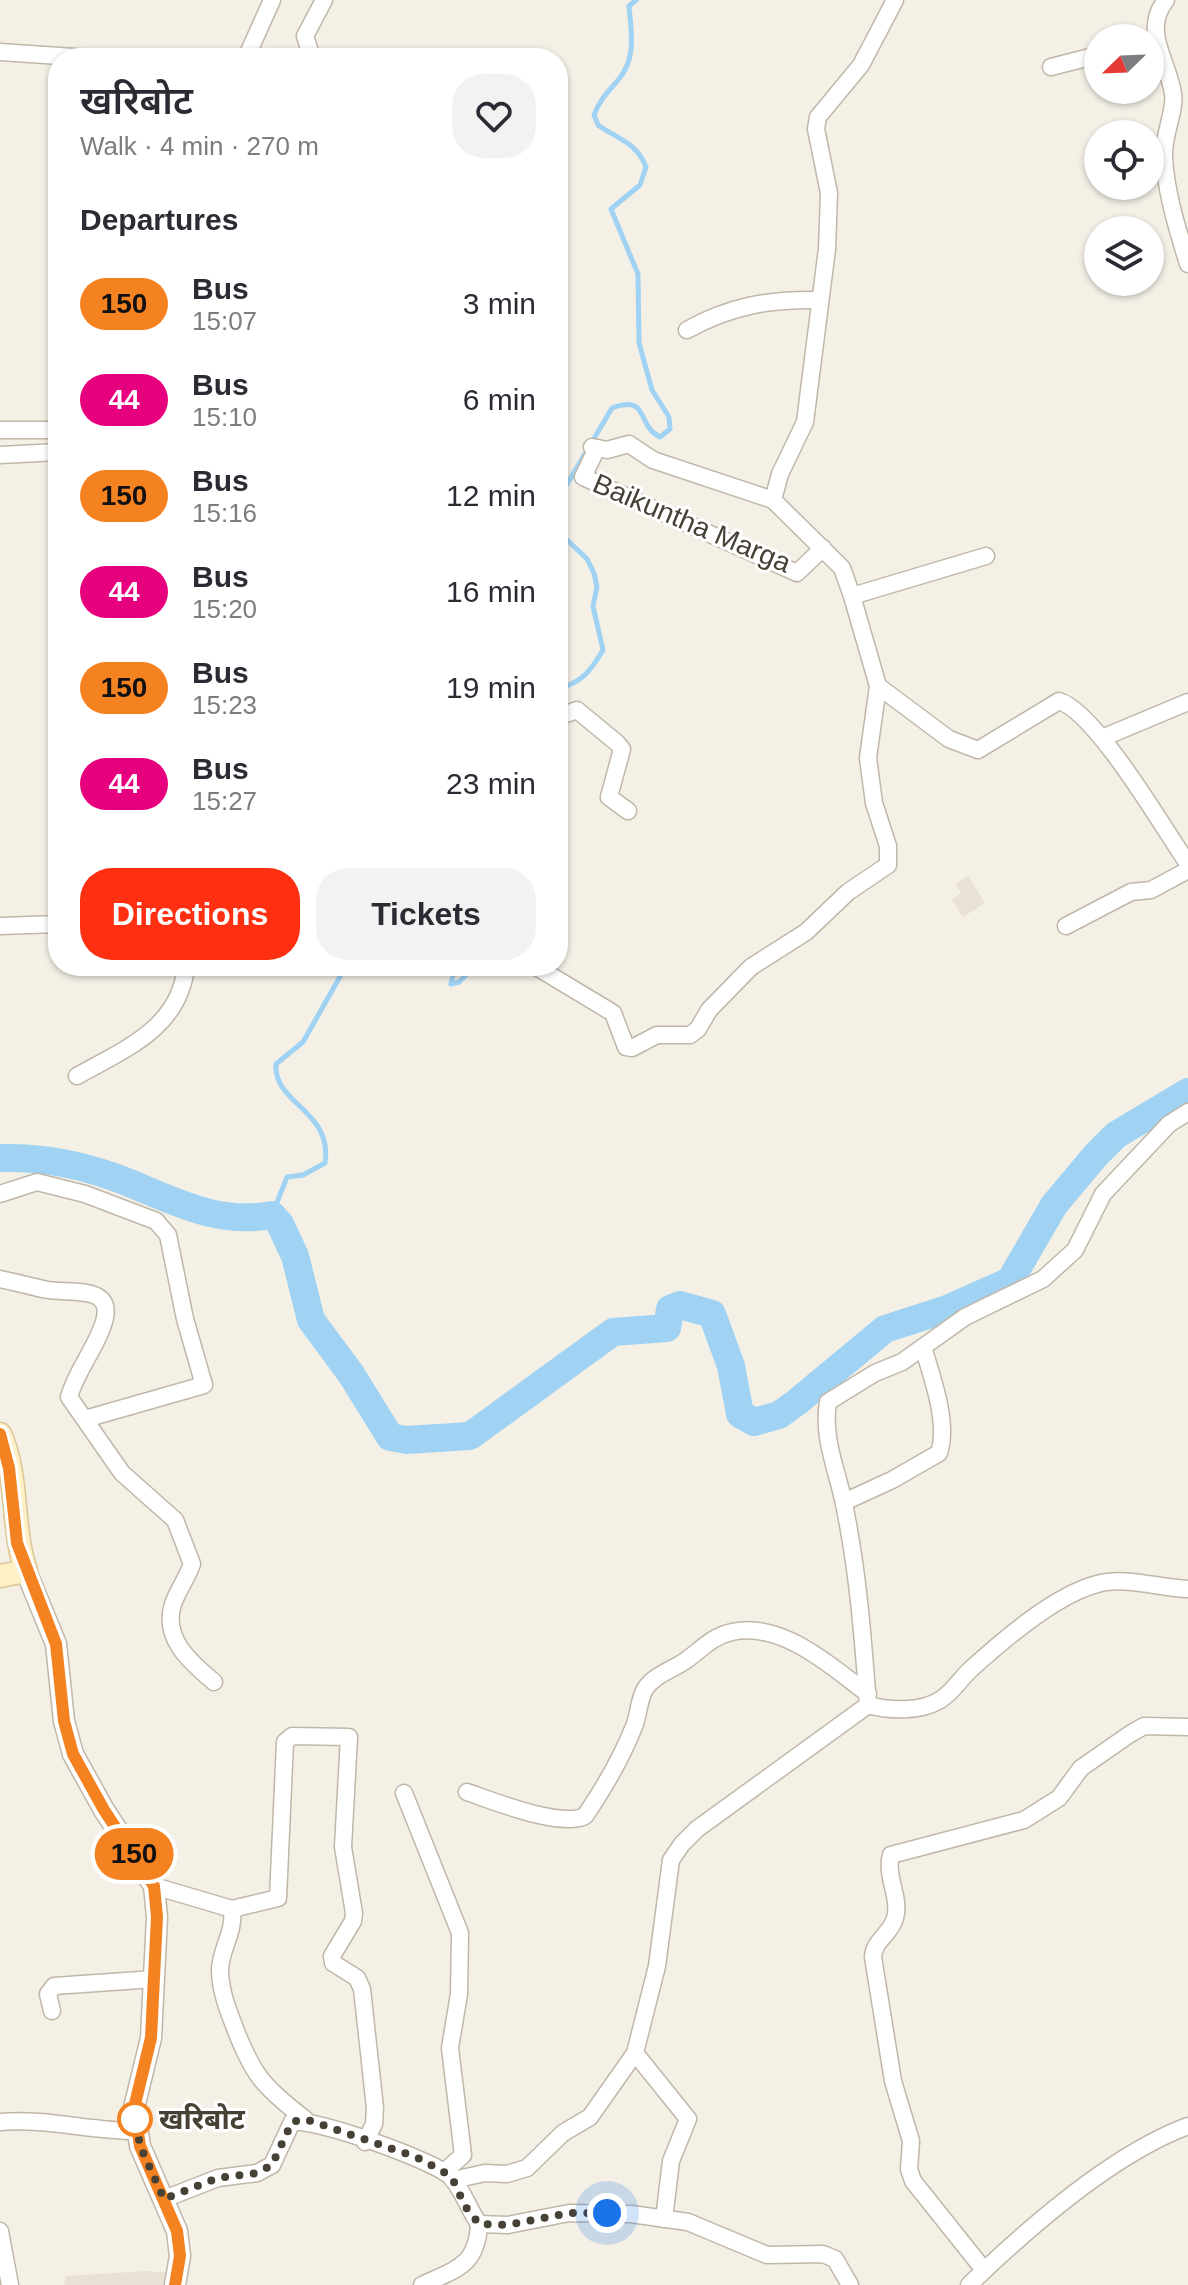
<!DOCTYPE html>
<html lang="en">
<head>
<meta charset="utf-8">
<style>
  :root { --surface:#fff; --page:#f2f2f3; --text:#2b2b33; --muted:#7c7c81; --accent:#ff3012 }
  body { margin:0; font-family:Arial,"Noto Sans Devanagari",sans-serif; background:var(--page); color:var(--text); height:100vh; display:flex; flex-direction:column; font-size:30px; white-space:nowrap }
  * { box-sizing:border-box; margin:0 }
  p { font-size:26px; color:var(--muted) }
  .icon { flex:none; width:44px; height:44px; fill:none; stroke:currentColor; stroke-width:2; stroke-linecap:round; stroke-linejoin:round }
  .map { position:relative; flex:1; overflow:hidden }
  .panel { position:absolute; left:48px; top:48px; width:520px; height:928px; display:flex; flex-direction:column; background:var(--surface); border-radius:32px; box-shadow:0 2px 6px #0004 }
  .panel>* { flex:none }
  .badge { padding:0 16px; border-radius:26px; font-size:28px; line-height:52px }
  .needle { width:52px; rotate:247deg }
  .tools { position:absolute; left:1084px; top:24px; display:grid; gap:16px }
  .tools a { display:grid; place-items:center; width:80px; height:80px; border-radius:50%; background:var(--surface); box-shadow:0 2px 6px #0004; font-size:40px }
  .you { position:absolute; width:40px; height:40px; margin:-20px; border:6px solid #fff; border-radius:50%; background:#1a73e8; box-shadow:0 0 0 12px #1a73e833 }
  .map>.badge { position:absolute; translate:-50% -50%; box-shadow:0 0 0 4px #fff }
  h2 { padding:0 32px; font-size:30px; line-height:72px }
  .round { display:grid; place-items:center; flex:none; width:84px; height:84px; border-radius:32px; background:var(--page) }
  .headline { display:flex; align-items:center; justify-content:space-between; height:136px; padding:0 32px }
  h1 { font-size:38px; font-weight:600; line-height:60px }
  .button { display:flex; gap:16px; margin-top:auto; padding:16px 32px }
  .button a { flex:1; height:92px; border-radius:32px; background:var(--accent); color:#fff; font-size:32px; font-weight:600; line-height:92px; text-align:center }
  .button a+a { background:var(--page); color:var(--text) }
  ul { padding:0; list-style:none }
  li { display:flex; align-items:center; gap:24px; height:96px; padding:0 32px }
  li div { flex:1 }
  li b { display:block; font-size:30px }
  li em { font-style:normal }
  li .badge { min-width:88px; font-weight:700; text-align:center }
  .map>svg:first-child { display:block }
</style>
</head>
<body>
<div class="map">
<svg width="1188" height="2285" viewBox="0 0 1188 2285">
  <rect width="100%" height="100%" fill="#f4f0e6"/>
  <g fill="#e8e1d4">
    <path d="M 968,876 L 985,903 L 963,917 L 952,900 L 961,893 L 955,884 Z"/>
    <path d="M 147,2271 L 171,2273 L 170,2285 L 64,2285 L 66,2276 Z"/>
  </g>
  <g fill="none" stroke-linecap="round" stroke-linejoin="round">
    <g stroke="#a0d3f3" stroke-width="5">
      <path d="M 558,689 C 582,682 590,672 603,650 L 593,606 L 597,587 L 594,573 L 587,559 L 563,536 L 563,491 L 612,408 C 650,394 636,426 660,437 L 670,429 L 669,417 L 652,390 L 639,343 L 638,274 L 611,209 L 640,185 L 646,167 C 637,143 618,139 598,125 L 594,115 C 600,99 608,92 619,79 C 637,57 631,31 629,6 L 636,0"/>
      <path d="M 455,966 L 451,984 L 459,982 L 475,966"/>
      <path d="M 272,1215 L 287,1177 L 303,1175 L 325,1163 C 333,1110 273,1104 276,1064 L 303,1042 L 346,966"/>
    </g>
    <path stroke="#a0d3f3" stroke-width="28" d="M 0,1158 C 38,1157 78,1164 114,1177 C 168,1197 213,1226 272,1215 L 280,1224 L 295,1256 L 311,1320 L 351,1374 L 390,1437 L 407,1440 L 470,1436 L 613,1332 L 667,1328 L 670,1309 L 680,1305 L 712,1314 L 731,1366 L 740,1414 L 754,1422 L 779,1415 L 797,1402 L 885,1329 L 947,1309 L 1010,1281 L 1054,1205 L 1096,1155 L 1116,1135 L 1188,1092"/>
    <g stroke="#c0b7a9" stroke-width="19">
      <g id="minor">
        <path d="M 1166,0 C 1141,31 1169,62 1173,94 C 1176,109 1163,136 1164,155 C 1165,190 1178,231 1188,264"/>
        <path d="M 0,52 L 89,58"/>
        <path d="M 246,58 L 272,0"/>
        <path d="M 312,58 L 305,36 L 324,0"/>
        <path d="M 1051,67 L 1098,55"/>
        <path d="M 687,330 C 730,306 770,299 818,300"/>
        <path d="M 0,430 L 58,430"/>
        <path d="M 592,447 L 607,450 L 629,444 L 653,460 L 773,500"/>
        <path d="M 597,448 L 583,477 L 797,573 L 823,548"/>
        <path d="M 0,455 L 58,452"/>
        <path d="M 852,596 L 986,556"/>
        <path d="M 878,686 L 949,739 L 978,750 L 1059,701 C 1096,712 1164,829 1188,864"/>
        <path d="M 558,717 L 577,710 L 617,743 L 622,749 L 609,797 L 628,811"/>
        <path d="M 1102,738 L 1188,702"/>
        <path d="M 0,926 L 58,924"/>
        <path d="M 1066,926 L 1131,892 L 1151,890 L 1188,870"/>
        <path d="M 535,966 L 613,1013 L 626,1047 L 632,1048 L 657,1035 L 690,1035 L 698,1029 L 709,1010 L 751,967 L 806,932 L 848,892 L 888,865 L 888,846 L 874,803 L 868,758 L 878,686 L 852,596 L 842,568 L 773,500 L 780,474 L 805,422 L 827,249 L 829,193 L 816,129 L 818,117 L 861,65 L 895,0"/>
        <path d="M 77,1076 C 125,1049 180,1028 186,966"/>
        <path d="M 0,1194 L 37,1182 L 85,1194 L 156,1221 L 168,1235 L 185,1319 L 204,1385 L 85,1419"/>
        <path d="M 0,1279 C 16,1282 32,1287 48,1290 C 72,1294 121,1283 101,1330 C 92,1353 76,1373 69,1397 L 122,1473 L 175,1520 L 192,1564 C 187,1578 178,1590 173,1604 C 162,1638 190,1662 214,1682"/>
        <path d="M 844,1502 L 892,1480 L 939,1453 C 949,1423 932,1377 923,1347"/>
        <path d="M 868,1705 C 863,1638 858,1571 844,1504 C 837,1469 822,1438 828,1402 L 875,1373 L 902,1362 L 965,1317 L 1043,1279 L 1075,1250 L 1103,1194 L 1169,1124 L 1188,1112"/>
        <path d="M 467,1792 C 493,1801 560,1828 585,1816 C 604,1788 623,1755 635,1724 C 639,1712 639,1699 645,1689 C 654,1675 672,1670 685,1661 C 701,1650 712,1636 732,1632 C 782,1621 831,1666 868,1694"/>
        <path d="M 404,1793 L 460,1933 L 459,1994 L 450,2048 L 463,2155 L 444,2172"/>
        <path d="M 154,1886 L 232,1909 C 235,1932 221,1948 220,1969 C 220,1988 226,2005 233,2023 C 252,2074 262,2086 305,2119"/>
        <path d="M 232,1909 L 278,1898 L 285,1742 L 292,1736 L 349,1737 L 343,1847 L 354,1913 L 353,1921 L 332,1956 L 333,1963 L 357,1978 L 362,1989 L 375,2108 L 374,2124 L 365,2142"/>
        <path d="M 52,2011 L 48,1994 L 54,1986 L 154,1979"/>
        <path d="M 635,2053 L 688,2119 L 671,2161 L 664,2219"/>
        <path d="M 0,2122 C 46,2118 90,2131 136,2131"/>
        <path d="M 453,2180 L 485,2173 L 507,2174 L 527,2168 L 563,2133 L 590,2117 L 635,2053 L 657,1966 L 671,1860 L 682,1844 L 697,1829 L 868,1705 C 890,1711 921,1712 940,1700 C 952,1693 961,1678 971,1669 C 1003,1640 1055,1595 1097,1584 C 1125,1576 1159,1588 1188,1589"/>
        <path d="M 164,2199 L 218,2178 L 257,2173 L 272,2165 L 292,2122 C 315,2118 432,2160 450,2176 C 462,2188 469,2210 479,2224 C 477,2266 456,2269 422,2285"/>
        <path d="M 479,2224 L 508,2225 L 569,2213 L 631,2214 L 688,2222 L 767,2255 L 823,2254 L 835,2259 L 850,2285"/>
        <path d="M 0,2231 L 10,2285"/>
        <path d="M 984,2270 L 913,2181 L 909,2169 L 911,2141 L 893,2081 L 873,1957 C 874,1940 891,1934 895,1918 C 901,1898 885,1876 891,1855 L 1024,1820 L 1059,1798 L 1081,1768 L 1130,1734 L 1144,1726 L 1188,1727"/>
        <path d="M 969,2285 C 1027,2229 1112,2154 1188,2126"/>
      </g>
    </g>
    <g stroke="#c0b7a9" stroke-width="23">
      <path id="tertiary" d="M 26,1571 L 56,1644 L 64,1721 L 73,1754 L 104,1810 L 154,1886 L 157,1917 L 151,2038 L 134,2108 L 140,2146 L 177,2231 L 180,2256 L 175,2285"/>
    </g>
    <g stroke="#d9c596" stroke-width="25">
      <path id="secondary" d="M 0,1434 C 19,1475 11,1527 26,1571 L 0,1576"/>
    </g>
    <use href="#minor" stroke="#fff" stroke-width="16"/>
    <use href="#tertiary" stroke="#fff" stroke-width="20"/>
    <use href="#secondary" stroke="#fff0c5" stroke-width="22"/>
  </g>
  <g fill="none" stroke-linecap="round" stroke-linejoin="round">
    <g stroke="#fff" stroke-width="18">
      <path id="line" d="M 0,1434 L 9,1468 L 17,1543 L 56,1644 L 64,1721 L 73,1754 L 104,1810 L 154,1886 L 157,1917 L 151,2038 L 134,2108 L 140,2146 L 177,2231 L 180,2256 L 175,2285"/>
    </g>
    <use href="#line" stroke="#f58220" stroke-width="12"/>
    <path stroke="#474035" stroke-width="8" stroke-dasharray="0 14.4" d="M 135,2119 L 134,2108 L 140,2146 L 164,2199 L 218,2178 L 257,2173 L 272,2165 L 292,2122 L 305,2119 L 416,2157 L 444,2172 L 453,2180 L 465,2206 L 479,2224 L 508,2225 L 569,2213 L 607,2213"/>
  </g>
  <circle fill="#fff" stroke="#f58220" stroke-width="4" cx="135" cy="2119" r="16"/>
  <g text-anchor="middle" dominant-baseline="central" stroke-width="6" stroke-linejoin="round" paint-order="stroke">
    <g font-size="28" fill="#474035" stroke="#fff">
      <text transform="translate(692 523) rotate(23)">Baikuntha Marga</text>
    </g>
    <g font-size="28" font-weight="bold" fill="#474035" stroke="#fff" text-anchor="start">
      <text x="159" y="2119">खरिबोट</text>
    </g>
  </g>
</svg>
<div class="tools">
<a><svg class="needle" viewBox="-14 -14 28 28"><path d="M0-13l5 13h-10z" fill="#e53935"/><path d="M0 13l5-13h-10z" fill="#7c7c81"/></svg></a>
<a><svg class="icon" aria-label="locate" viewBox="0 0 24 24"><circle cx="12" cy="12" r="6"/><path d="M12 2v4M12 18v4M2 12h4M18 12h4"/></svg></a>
<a><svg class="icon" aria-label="layers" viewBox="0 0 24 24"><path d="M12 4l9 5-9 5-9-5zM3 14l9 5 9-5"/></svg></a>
</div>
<div class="you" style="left:607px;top:2213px"></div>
<b class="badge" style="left:134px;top:1854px;background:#f58220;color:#111">150</b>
<section class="panel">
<div class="headline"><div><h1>खरिबोट</h1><p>Walk · 4 min · 270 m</p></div><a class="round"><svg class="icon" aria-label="heart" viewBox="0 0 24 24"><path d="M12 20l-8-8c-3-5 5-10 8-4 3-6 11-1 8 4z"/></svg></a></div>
<h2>Departures</h2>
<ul>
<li><span class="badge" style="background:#f58220;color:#111">150</span><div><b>Bus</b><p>15:07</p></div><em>3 min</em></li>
<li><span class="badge" style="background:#e6007e;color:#fff">44</span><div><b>Bus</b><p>15:10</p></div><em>6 min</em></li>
<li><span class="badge" style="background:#f58220;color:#111">150</span><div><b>Bus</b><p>15:16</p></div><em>12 min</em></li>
<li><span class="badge" style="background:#e6007e;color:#fff">44</span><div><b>Bus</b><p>15:20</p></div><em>16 min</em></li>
<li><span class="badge" style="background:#f58220;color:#111">150</span><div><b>Bus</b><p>15:23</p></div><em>19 min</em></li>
<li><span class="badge" style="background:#e6007e;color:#fff">44</span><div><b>Bus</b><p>15:27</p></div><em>23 min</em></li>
</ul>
<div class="button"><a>Directions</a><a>Tickets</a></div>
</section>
</div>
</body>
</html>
